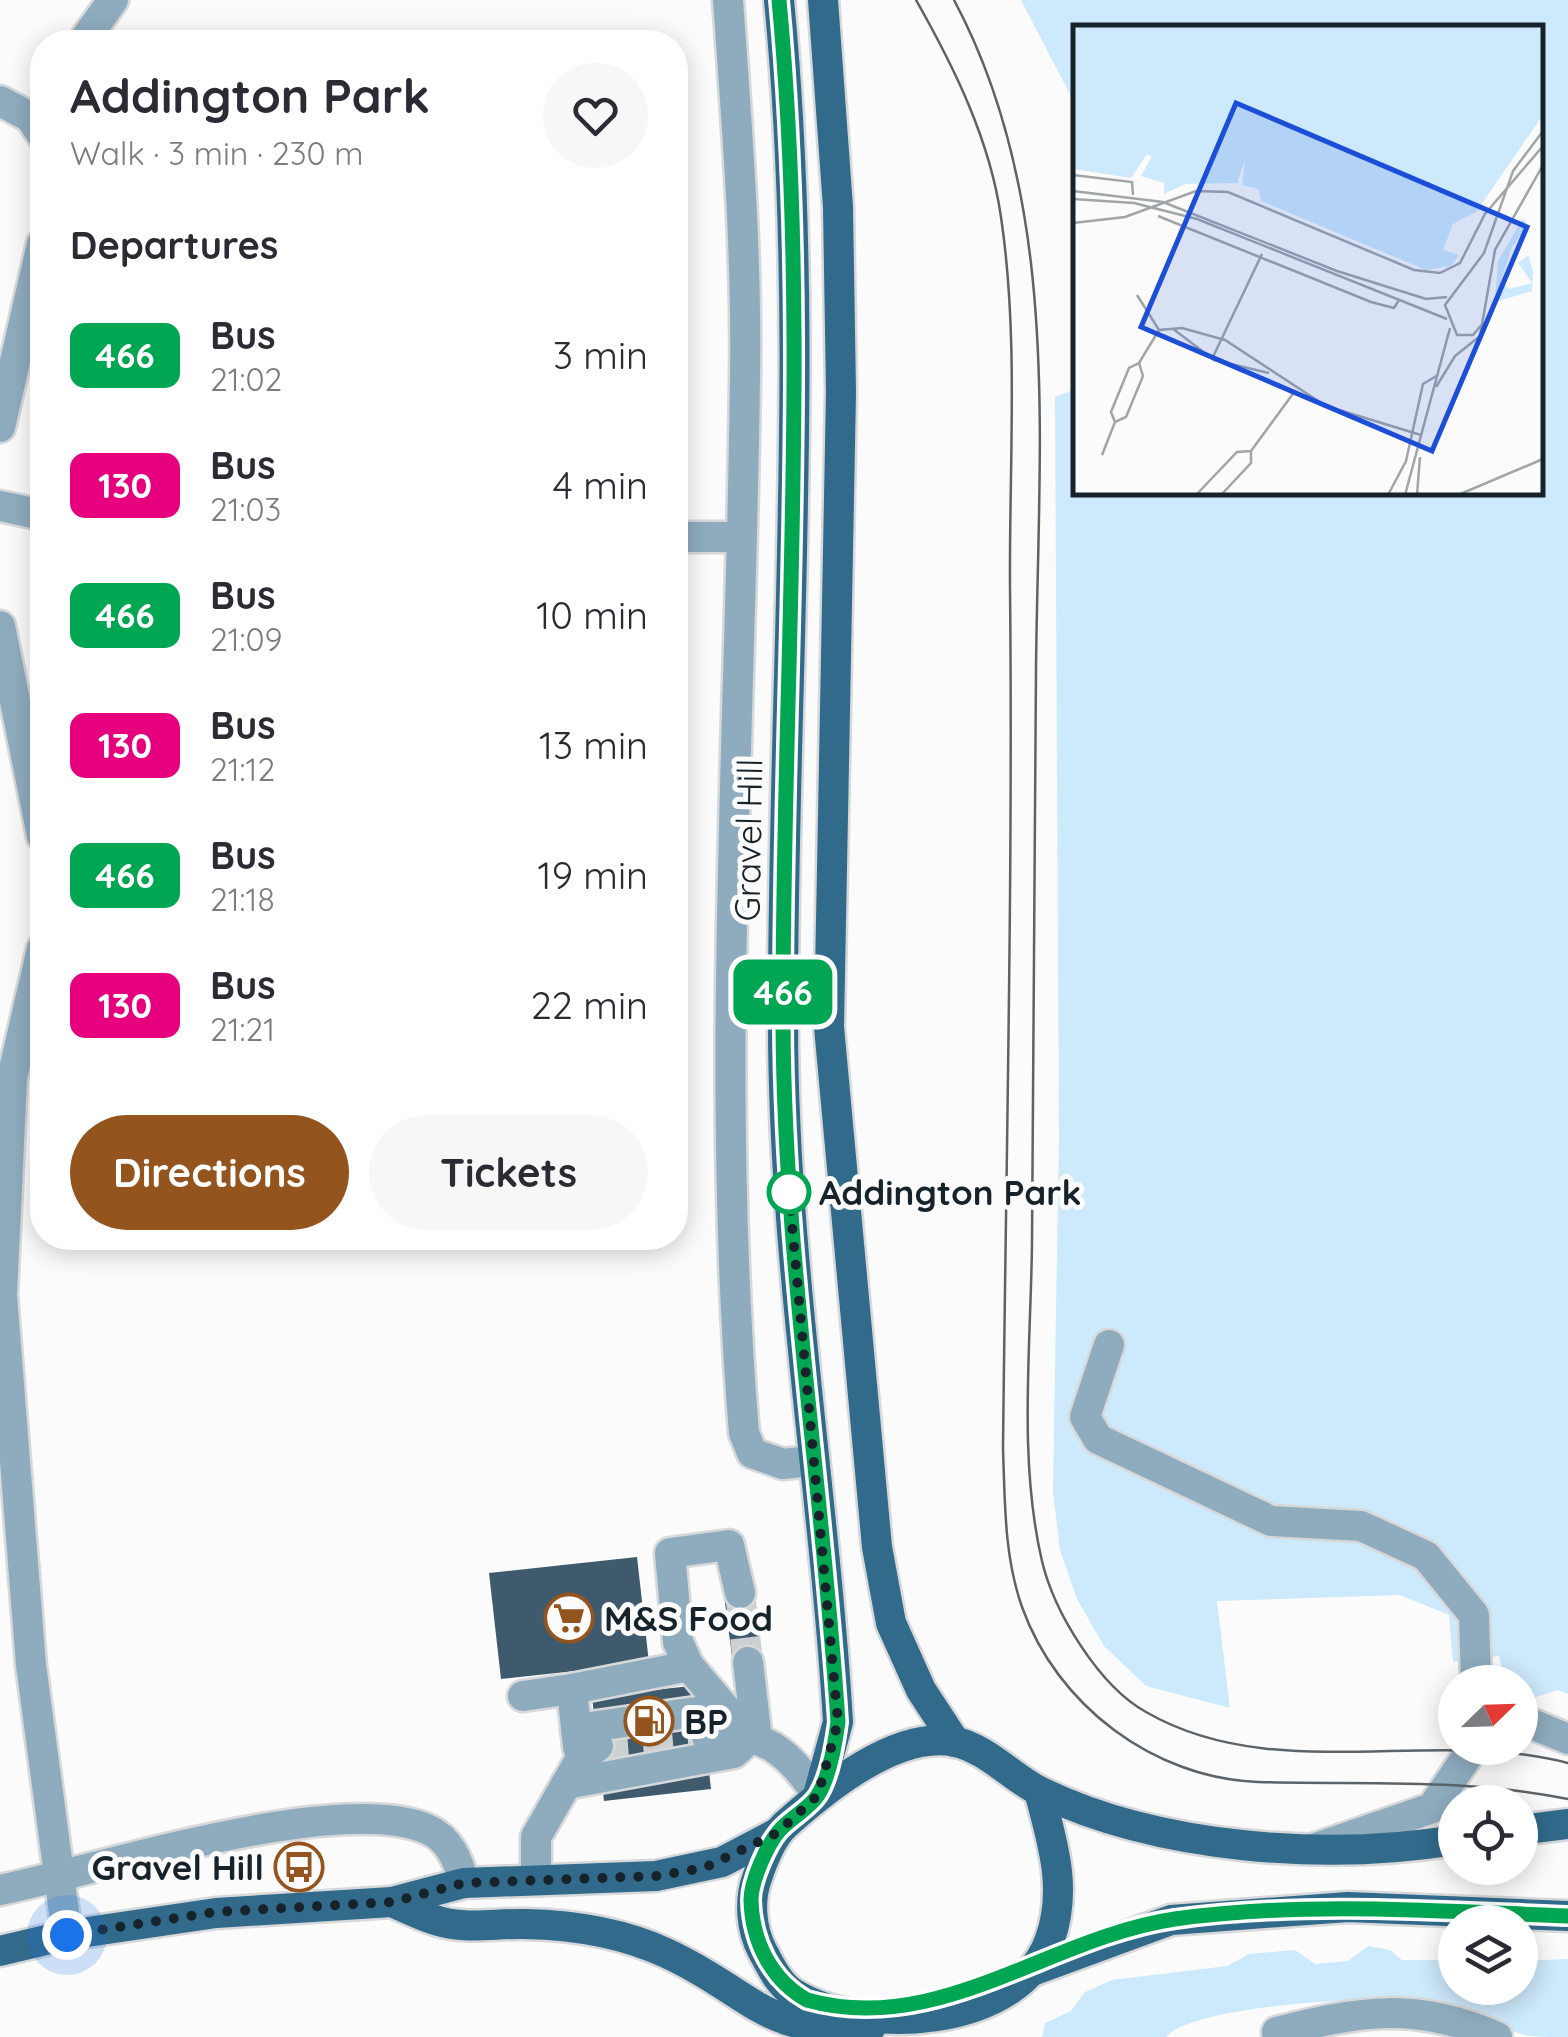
<!DOCTYPE html>
<html lang="en">
<head>
<meta charset="utf-8">
<style>
  :root { --surface:#fff; --page:#f7f7f7; --text:#2b2b33; --muted:#7c7c81; --accent:#94541d }
  body { margin:0; font-family:Quicksand,sans-serif; background:var(--page); color:var(--text); height:100vh; display:flex; flex-direction:column; font-size:38px; white-space:nowrap }
  * { box-sizing:border-box; margin:0 }
  p { font-size:32px; color:var(--muted) }
  .icon { flex:none; width:55px; height:55px; fill:none; stroke:currentColor; stroke-width:2; stroke-linecap:round; stroke-linejoin:round }
  .map { position:relative; flex:1; overflow:hidden }
  .sheet { position:absolute; left:30px; top:30px; width:658px; height:1220px; display:flex; flex-direction:column; background:var(--surface); border-radius:40px; box-shadow:0 5px 25px #0003 }
  .sheet>* { flex:none }
  .badge { padding:0 20px; border-radius:15px; font-size:35px; line-height:65px }
  .needle { width:65px; rotate:67deg }
  .tools { position:absolute; left:1438px; top:1665px; display:grid; gap:20px }
  .tools a { display:grid; place-items:center; width:100px; height:100px; border-radius:50%; background:var(--surface); box-shadow:0 5px 25px #0003; font-size:50px }
  .you { position:absolute; width:50px; height:50px; margin:-25px; border:8px solid #fff; border-radius:50%; background:#1a73e8; box-shadow:0 0 0 15px #1a73e833 }
  .map>.badge { position:absolute; translate:-50% -50%; box-shadow:0 0 0 5px #fff }
  h2 { padding:0 40px; font-size:38px; line-height:90px }
  .round { display:grid; place-items:center; flex:none; width:105px; height:105px; border-radius:52px; background:var(--page) }
  .head { display:flex; align-items:center; justify-content:space-between; height:170px; padding:0 40px }
  h1 { font-size:48px; font-weight:700; line-height:75px }
  .action { display:flex; gap:20px; margin-top:auto; padding:20px 40px }
  .action a { flex:1; height:115px; border-radius:60px; background:var(--accent); color:#fff; font-size:40px; font-weight:700; line-height:115px; text-align:center }
  .action a+a { background:var(--page); color:var(--text) }
  ul { padding:0; list-style:none }
  li { display:flex; align-items:center; gap:30px; height:130px; padding:0 40px }
  li div { flex:1 }
  li b { display:block; font-size:38px }
  li em { font-style:normal }
  li .badge { min-width:110px; font-weight:700; text-align:center }
  .map>svg:first-child { display:block }
</style>
</head>
<body>
<div class="map">
<svg width="1568" height="2037" viewBox="0 0 1568 2037">
  <rect width="100%" height="100%" fill="#fbfbfb"/>
  <g fill="#cde9fc">
    <path d="M 1021,0 L 1568,0 L 1568,1694 L 1558,1690 L 1530,1699 L 1520,1693 L 1520,1682 L 1505,1682 L 1499,1656 L 1453,1662 L 1449,1615 L 1400,1595 L 1217,1601 L 1230,1708 L 1146,1686 L 1104,1646 L 1077,1599 L 1060,1550 L 1053,1492 L 1059,1136 L 1055,397 L 1075,389 L 1076,492 L 1540,492 L 1540,28 L 1076,28 L 1075,104 Z"/>
    <path d="M 1368,1946 L 1390,1950 L 1402,1960 L 1455,1960 L 1455,1988 L 1520,1988 L 1520,1961 L 1568,1959 L 1568,2037 C 1556,2037 1542,2037 1529,2036 C 1497,2029 1470,2006 1436,2001 C 1391,1994 1192,2004 1166,2037 L 1042,2037 L 1045,2023 L 1071,2011 L 1085,1992 L 1112,1980 L 1227,1966 L 1249,1954 L 1295,1950 L 1315,1964 L 1348,1961 Z"/>
  </g>
  <g fill="#3e5a6c">
    <path d="M 637,1557 L 649,1663 L 501,1679 L 489,1573 Z"/>
    <path d="M 754,1591 L 762,1660 L 733,1664 L 724,1595 Z"/>
    <path d="M 699,1685 L 711,1789 L 604,1801 L 592,1697 Z"/>
  </g>
  <g fill="none" stroke-linecap="round" stroke-linejoin="round">
    <g stroke="#cdd0d1" stroke-width="30" stroke-dasharray="30 15" stroke-linecap="butt">
      <path d="M 740,1593 L 748,1662"/>
      <path d="M 598,1746 L 707,1737"/>
    </g>
    <g stroke="#d7d8da" stroke-width="35">
      <g id="minor">
        <path d="M 728,0 C 737,126 747,251 745,377 C 741,729 715,1082 744,1433 L 752,1453 L 783,1464 L 811,1461"/>
        <path d="M 83,42 L 113,0"/>
        <path d="M 0,101 L 30,117 L 42,135"/>
        <path d="M 0,427 L 42,244"/>
        <path d="M 0,506 L 42,515"/>
        <path d="M 675,537 L 740,537"/>
        <path d="M 0,626 L 42,836"/>
        <path d="M 42,949 L 12,1078 L 2,1295 L 31,1665 L 67,1935"/>
        <path d="M 1109,1345 L 1085,1417 L 1098,1439 L 1271,1521 L 1361,1526 L 1426,1556 L 1474,1615 L 1476,1682"/>
        <path d="M 748,1662 L 757,1739"/>
        <path d="M 572,1689 L 689,1666"/>
        <path d="M 523,1696 L 572,1689 L 578,1747"/>
        <path d="M 1520,1719 L 1568,1739"/>
        <path d="M 576,1729 L 724,1708"/>
        <path d="M 707,1737 C 765,1729 787,1752 818,1795"/>
        <path d="M 566,1784 L 734,1753 L 750,1738 L 689,1666 L 678,1642 L 670,1553 L 729,1545 L 740,1593"/>
        <path d="M 1316,1848 L 1432,1808 L 1473,1748"/>
        <path d="M 536,1878 L 536,1837 L 580,1760 L 598,1746"/>
        <path d="M 0,1890 C 98,1870 338,1791 427,1829 C 450,1839 458,1860 464,1883"/>
        <path d="M 1277,2032 C 1361,2011 1415,2001 1497,2037"/>
      </g>
    </g>
    <g stroke="#d7d8da" stroke-width="35">
      <g id="major">
        <path d="M 779,0 C 812,339 782,683 783,1023 C 783,1259 824,1488 838,1722 L 818,1795"/>
        <path d="M 823,0 L 838,207 L 841,392 L 829,1027 L 877,1547 L 891,1623 L 921,1690 L 955,1742"/>
        <path d="M 1039,1791 C 1052,1841 1068,1888 1050,1939 C 1019,2029 863,2037 793,1993 C 778,1983 770,1965 762,1950 C 751,1929 749,1900 757,1878 C 763,1860 771,1838 785,1825 C 825,1789 898,1729 956,1742 C 989,1750 1012,1778 1041,1792 C 1159,1849 1327,1861 1455,1840"/>
        <path d="M 1520,1830 L 1568,1824"/>
        <path d="M 392,1902 C 408,1909 425,1918 442,1922 C 469,1929 498,1923 525,1924 C 573,1925 623,1933 666,1953 C 750,1991 764,2037 871,2027"/>
        <path d="M 0,1951 L 67,1935 L 216,1913 L 392,1902 L 464,1883 L 656,1876 L 722,1862 L 777,1833"/>
        <path d="M 1035,1970 L 1171,1920 L 1348,1907 L 1568,1916"/>
      </g>
    </g>
    <use href="#minor" stroke="#8facbf" stroke-width="30"/>
    <use href="#major" stroke="#316a8b" stroke-width="30"/>
    <g stroke="#5c646a" stroke-width="2.5">
      <path d="M 916,0 C 954,67 990,140 1001,217 C 1019,338 1009,465 1010,587 C 1013,874 1006,1162 1003,1449 C 1005,1502 1004,1556 1022,1607 C 1057,1705 1153,1778 1258,1782 C 1363,1785 1465,1778 1568,1799"/>
      <path d="M 954,0 C 1063,204 1038,446 1036,669 C 1035,860 1033,1051 1032,1242 C 1031,1346 1018,1459 1042,1561 C 1054,1612 1099,1686 1146,1712 C 1274,1786 1431,1727 1568,1763"/>
    </g>
  </g>
  <g fill="none" stroke-linecap="round" stroke-linejoin="round">
    <g stroke="#fff" stroke-width="22">
      <path id="line" d="M 779,0 C 811,339 782,682 783,1023 C 784,1258 823,1488 838,1722 C 835,1744 830,1776 818,1795 C 809,1809 790,1818 779,1831 C 767,1845 751,1881 751,1900 C 752,1941 771,1980 807,2000 C 938,2037 1050,1937 1175,1919 C 1305,1901 1438,1911 1568,1916"/>
    </g>
    <use href="#line" stroke="#00a651" stroke-width="15"/>
    <path stroke="#17232b" stroke-width="10" stroke-dasharray="0 18" d="M 67,1935 L 216,1912 L 392,1902 L 464,1883 L 656,1876 L 704,1868 L 777,1833 L 818,1795 L 838,1722 L 789,1192"/>
  </g>
  <defs>
    <g id="supermarket-ring" transform="scale(2.5)"><circle r="9.5" fill="#fbfbfb" stroke="#94541d" stroke-width="1.5"/><path d="M-6-5.5h2.5l.6 2H6L4.5 2H-2.5L-4.4-4H-6ZM-1.5 3.2a1.3 1.3 0 1 0 .1 0ZM3 3.2a1.3 1.3 0 1 0 .1 0Z" fill="#94541d"/></g>
    <g id="fuel-ring" transform="scale(2.5)"><circle r="9.5" fill="#fbfbfb" stroke="#94541d" stroke-width="1.5"/><path d="M-5.5-6h7V0h2V4h1.3V-2.5L3-4.5l.8-.8L6-3V5H2.5V1h-1V6h-7ZM-4.2-4.7v3.2H.2V-4.7Z" fill="#94541d"/></g>
    <g id="bus-ring" transform="scale(2.5)"><circle r="9.5" fill="#fbfbfb" stroke="#94541d" stroke-width="1.5"/><path d="M-5-6H5V4H4V6H2V4H-2V6H-4V4H-5ZM-3.5-4V0h7V-4ZM-3.5 1.2v1.5H-2V1.2ZM2 1.2v1.5H3.5V1.2Z" fill="#94541d"/></g>
  </defs>
  <g fill-rule="evenodd">
    <use href="#supermarket-ring" x="569" y="1618"/>
    <use href="#fuel-ring" x="649" y="1721"/>
    <use href="#bus-ring" x="299" y="1867"/>
  </g>
  <circle fill="#fff" stroke="#00a651" stroke-width="5" cx="789" cy="1192" r="20"/>
  <g text-anchor="middle" dominant-baseline="central" stroke-width="10" stroke-linejoin="round" paint-order="stroke">
    <g font-size="35" fill="#17232b" stroke="#fbfbfb">
      <text transform="translate(748 840) rotate(-89)">Gravel Hill</text>
    </g>
    <g font-size="35" font-weight="bold" fill="#17232b" stroke="#fbfbfb" text-anchor="start">
      <text x="819" y="1192">Addington Park</text>
    </g>
    <g font-size="35" font-weight="bold" fill="#17232b" stroke="#fbfbfb" text-anchor="start">
      <text x="604" y="1618">M&amp;S Food</text>
      <text x="684" y="1721">BP</text>
      <text x="264" y="1867" text-anchor="end">Gravel Hill</text>
    </g>
  </g>
  <g transform="translate(1073 25)">
    <rect width="470" height="470" fill="#fbfbfb"/>
    <path d="M 0,0 L 470,0 L 470,90 L 403,187 L 380,199 L 370,225 L 386,230 L 378,241 L 353,245 L 188,176 L 186,164 L 169,160 L 172,135 L 164,158 L 112,159 L 91,169 L 91,158 L 68,151 L 79,131 L 74,129 L 58,153 L 0,144 ZM 450,193 L 455,201 L 439,222 L 428,256 L 436,264 L 459,258 L 445,238 L 455,230 L 460,246 L 459,266 L 422,277 L 425,236 Z" fill="#cde9fc"/>
    <path fill="none" stroke="#a0a5a8" stroke-width="2.5" d="M 0,150 L 59,157 L 60,170M 0,166 L 90,177 L 264,246 L 353,274 L 374,272M 0,174 L 61,178 L 124,194 L 374,294M 85,191 L 298,277 L 321,283 L 326,275M 0,198 L 52,192 L 123,166 L 155,167 L 341,245 L 367,248 L 387,238 L 412,189 L 470,121M 64,270 L 86,305M 411,297 L 400,310 L 384,310 L 372,280 L 411,228 L 440,146 L 470,106M 99,303 L 141,335 L 196,348M 139,334 L 189,229M 66,338 L 70,351 L 53,392 L 42,397 L 38,387 L 56,343 L 66,338 L 86,305 L 109,303 L 152,315 L 253,381 L 348,410M 363,362 L 382,331 L 407,311 L 422,225 L 470,140M 29,430 L 42,397M 123,470 L 164,427 L 178,426M 148,470 L 178,438 L 178,426 L 222,366M 315,470 L 333,436 L 350,359 L 365,350M 332,470 L 377,303M 344,470 L 347,432M 385,470 L 470,434"/>
    <path fill="#1d4ed8" fill-opacity="0.15" stroke="#1d4ed8" stroke-width="5" d="M 163,78 L 454,202 L 359,426 L 68,302 Z"/>
    <rect width="470" height="470" fill="none" stroke="#17232b" stroke-width="5"/>
  </g>
</svg>
<div class="tools">
<a><svg class="needle" viewBox="-14 -14 28 28"><path d="M0-13l5 13h-10z" fill="#e53935"/><path d="M0 13l5-13h-10z" fill="#7c7c81"/></svg></a>
<a><svg class="icon" aria-label="locate" viewBox="0 0 24 24"><circle cx="12" cy="12" r="6"/><path d="M12 2v4M12 18v4M2 12h4M18 12h4"/></svg></a>
<a><svg class="icon" aria-label="layers" viewBox="0 0 24 24"><path d="M12 4l9 5-9 5-9-5zM3 14l9 5 9-5"/></svg></a>
</div>
<div class="you" style="left:67px;top:1935px"></div>
<b class="badge" style="left:783px;top:992px;background:#00a651;color:#fff">466</b>
<section class="sheet">
<div class="head"><div><h1>Addington Park</h1><p>Walk · 3 min · 230 m</p></div><a class="round"><svg class="icon" aria-label="heart" viewBox="0 0 24 24"><path d="M12 20l-8-8c-3-5 5-10 8-4 3-6 11-1 8 4z"/></svg></a></div>
<h2>Departures</h2>
<ul>
<li><span class="badge" style="background:#00a651;color:#fff">466</span><div><b>Bus</b><p>21:02</p></div><em>3 min</em></li>
<li><span class="badge" style="background:#e6007e;color:#fff">130</span><div><b>Bus</b><p>21:03</p></div><em>4 min</em></li>
<li><span class="badge" style="background:#00a651;color:#fff">466</span><div><b>Bus</b><p>21:09</p></div><em>10 min</em></li>
<li><span class="badge" style="background:#e6007e;color:#fff">130</span><div><b>Bus</b><p>21:12</p></div><em>13 min</em></li>
<li><span class="badge" style="background:#00a651;color:#fff">466</span><div><b>Bus</b><p>21:18</p></div><em>19 min</em></li>
<li><span class="badge" style="background:#e6007e;color:#fff">130</span><div><b>Bus</b><p>21:21</p></div><em>22 min</em></li>
</ul>
<div class="action"><a>Directions</a><a>Tickets</a></div>
</section>
</div>
</body>
</html>
